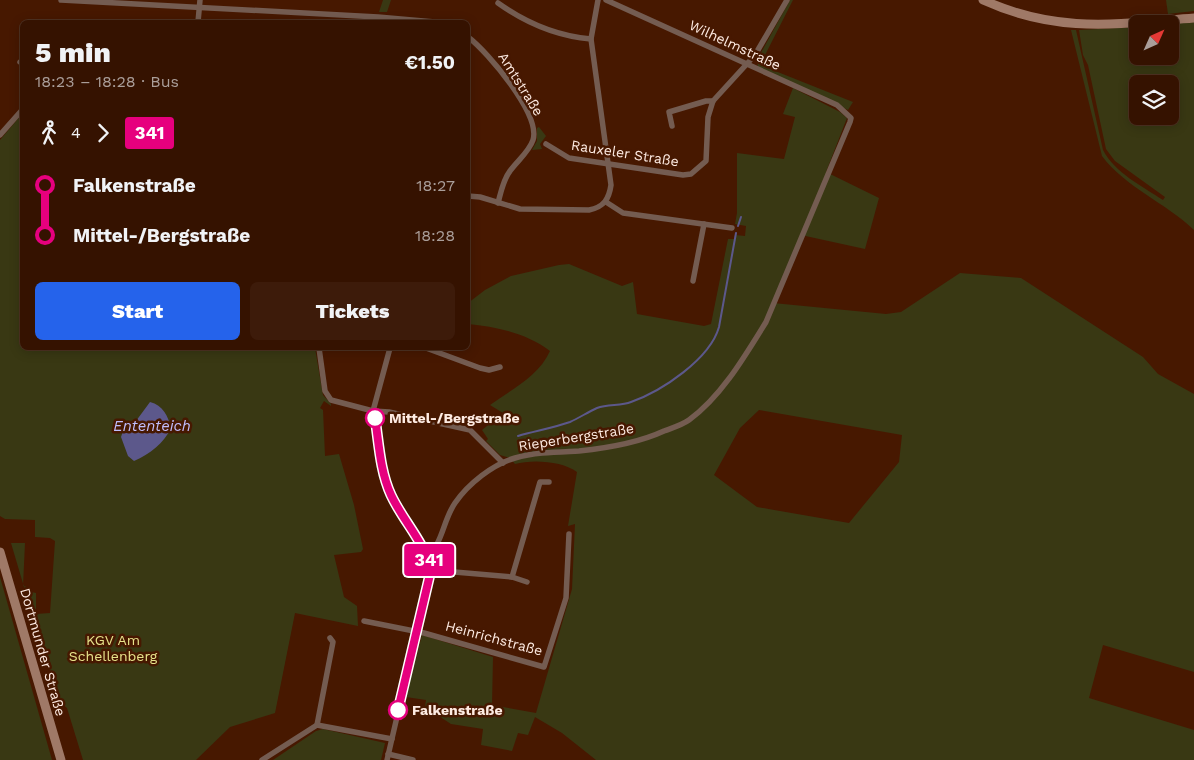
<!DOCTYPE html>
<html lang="en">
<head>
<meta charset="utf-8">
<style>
  :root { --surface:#351200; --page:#3d1b0a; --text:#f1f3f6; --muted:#aa9e99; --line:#4f3222; --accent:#2563eb }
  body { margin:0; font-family:"Work Sans",sans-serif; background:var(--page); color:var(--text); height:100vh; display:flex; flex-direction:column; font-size:19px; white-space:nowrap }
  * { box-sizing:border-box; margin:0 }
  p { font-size:16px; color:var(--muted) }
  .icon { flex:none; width:28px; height:28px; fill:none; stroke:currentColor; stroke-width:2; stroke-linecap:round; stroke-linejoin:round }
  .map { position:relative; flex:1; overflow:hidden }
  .side { position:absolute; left:20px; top:20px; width:450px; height:330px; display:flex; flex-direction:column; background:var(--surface); border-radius:8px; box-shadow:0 2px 12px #0003,0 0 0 1px var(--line) }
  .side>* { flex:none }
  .badge { padding:0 10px; border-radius:4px; font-size:18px; line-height:32px }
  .needle { width:32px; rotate:45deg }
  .fabs { position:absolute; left:1129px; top:15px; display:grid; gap:10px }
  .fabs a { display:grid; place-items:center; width:50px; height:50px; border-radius:8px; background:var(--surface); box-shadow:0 2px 12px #0003,0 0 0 1px var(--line); font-size:25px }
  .map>.badge { position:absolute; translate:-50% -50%; box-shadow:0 0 0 2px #fff }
  .legs { display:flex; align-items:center; gap:8px; height:55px; padding:0 15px; font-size:16px }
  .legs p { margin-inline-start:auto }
  .head { display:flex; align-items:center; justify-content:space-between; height:85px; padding:0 15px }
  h1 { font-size:28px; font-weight:800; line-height:38px }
  .cta { display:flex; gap:10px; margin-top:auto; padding:10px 15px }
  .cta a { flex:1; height:58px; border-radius:8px; background:var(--accent); color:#fff; font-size:20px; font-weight:800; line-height:58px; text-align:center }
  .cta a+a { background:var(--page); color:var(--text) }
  ul { padding:0 15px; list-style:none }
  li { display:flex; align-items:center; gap:18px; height:50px; font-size:19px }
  li i { display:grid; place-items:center; width:8px; height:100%; margin:0 6px; background:currentColor }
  li i::after { content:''; width:12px; height:12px; margin:-6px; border:4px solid; border-radius:50%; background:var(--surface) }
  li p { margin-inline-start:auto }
  li:first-child i { background:linear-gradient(#0000 50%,currentColor 0) }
  li:last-child i { background:linear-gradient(currentColor 50%,#0000 0) }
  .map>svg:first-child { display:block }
</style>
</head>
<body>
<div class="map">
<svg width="1194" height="760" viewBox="0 0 1194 760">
  <rect width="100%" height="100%" fill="#471800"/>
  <g fill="#393813" fill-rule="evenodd">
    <path d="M 383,0 L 391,0 L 387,12 L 379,12 Z"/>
    <path d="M 790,0 L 793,0 L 760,65 L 853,102 L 848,110 L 758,67 L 757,60 Z"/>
    <path d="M 1166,0 L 1194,0 L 1194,11 L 1168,14 Z"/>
    <path d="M 1194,22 L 1194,230 C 1166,203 1125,187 1102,156 L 1071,30 L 1076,30 L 1103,150 C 1115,173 1142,186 1163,200 L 1165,197 L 1115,161 L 1106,149 L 1088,65 L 1083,55 L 1079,30 L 1137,27 L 1138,56 L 1170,56 L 1170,24 ZM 1138,84 L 1170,84 L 1170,116 L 1138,116 Z"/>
    <path d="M 793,88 L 840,112 L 847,118 L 826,172 L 879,198 L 865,249 L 801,235 L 773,303 L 886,314 L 901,312 L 960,273 L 1021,278 L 1143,357 L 1158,374 L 1194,394 L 1194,672 L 1103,645 L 1089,698 L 1194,730 L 1194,760 L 596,760 L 562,733 L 535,717 L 528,735 L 518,733 L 512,751 L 481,745 L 483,729 L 451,724 L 425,707 L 426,700 L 406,697 L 422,635 L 493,657 L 492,705 L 536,713 L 572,589 L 575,524 L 568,526 L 577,472 C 563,461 532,459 515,464 L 510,458 L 500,455 L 486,441 L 488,439 L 482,430 L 503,413 L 490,405 C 512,389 539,376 550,351 C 526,333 497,327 468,324 L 468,303 L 485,290 L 511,276 L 559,265 L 569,264 L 622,286 L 633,282 L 637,314 L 704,326 L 711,324 L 728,239 L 734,239 L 735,235 L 745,236 L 746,226 L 735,224 L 737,213 L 737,153 L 784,159 L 795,117 L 783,114 ZM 759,410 L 902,435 L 899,462 L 849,523 L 757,507 L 714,475 L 740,428 Z"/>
    <path d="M 22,114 L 22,348 L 315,348 L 323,395 L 331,404 L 331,406 L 324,401 L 320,408 L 323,410 L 325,456 L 339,454 L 354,505 L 363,549 L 361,552 L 334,555 L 344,597 L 357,606 L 358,626 L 295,613 L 275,713 L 230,727 L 196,760 L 83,760 L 67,708 L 60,702 L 45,655 L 46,650 L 43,651 L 11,543 L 25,543 L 23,586 L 27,587 L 27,591 L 36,593 L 36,614 L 50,613 L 55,541 L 50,538 L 35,537 L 35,520 L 5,519 L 0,516 L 0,140 Z"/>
    <path d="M 539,127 L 546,136 L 540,144 L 542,149 L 532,150 L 537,141 L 537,128 Z"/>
    <path d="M 0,577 L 52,760 L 0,760 Z"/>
    <path d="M 323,729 L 385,743 L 381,760 L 273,760 L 316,731 Z"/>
  </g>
  <path fill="#5c588b" d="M 150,402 C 163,405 168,416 171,428 C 164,443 150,454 134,461 L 128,456 L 121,437 L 123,431 L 136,421 Z"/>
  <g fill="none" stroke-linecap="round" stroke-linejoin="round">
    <g stroke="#5c588b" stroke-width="2">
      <path d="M 738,226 L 741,217"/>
      <path d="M 518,436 C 535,431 553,428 570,422 C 579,418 588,412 597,408 C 608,404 621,406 631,402 C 662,391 710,359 719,327 L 736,233"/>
    </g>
    <g stroke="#745c51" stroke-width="5.5">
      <path d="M 61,0 L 378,17 L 435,22"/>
      <path d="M 498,3 C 526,23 556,36 591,39"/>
      <path d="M 198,22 L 200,0"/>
      <path d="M 468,37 C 488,52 541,115 533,140 C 529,152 517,161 510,171 C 503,180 501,192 498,203"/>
      <path d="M 20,62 L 22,63"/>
      <path d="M 672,126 L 669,112 L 706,101 L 713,101"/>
      <path d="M 0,135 L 22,110"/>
      <path d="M 546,144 L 569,158 L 683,175 L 691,174 L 706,161 L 708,117 L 713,101 L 755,55 L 787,0"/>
      <path d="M 468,196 L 480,197 L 520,209 L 589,210 C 604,207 609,199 611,185 L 591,39 L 598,0"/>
      <path d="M 606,202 L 623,213 L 732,228"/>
      <path d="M 693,281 L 704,224"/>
      <path d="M 319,348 L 325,391 L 331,400 L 373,411 L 389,412 L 470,430 L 503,463"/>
      <path d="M 426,348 L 480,368 L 489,370 L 500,367"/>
      <path d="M 426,551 L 437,544 C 444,531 446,516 455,503 C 468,484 493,464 515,458 C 536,452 558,452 579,451 C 608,448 638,443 664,431 C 672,428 682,425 689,420 C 721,397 745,356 766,322 L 850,122 L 851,118 L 837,105 L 606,0"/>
      <path d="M 431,570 L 512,577 L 527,582"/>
      <path d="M 512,577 L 540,482 L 549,482"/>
      <path d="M 364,621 L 424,633 L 544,667 L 566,598 L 569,534"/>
      <path d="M 317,725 L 333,642 L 330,638"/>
      <path d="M 388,754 L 413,760"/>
      <path d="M 262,760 L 317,725 L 392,739"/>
      <path d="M 387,760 L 431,570 L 426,551 L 391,497 L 383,469 L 373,411 L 390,348"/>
    </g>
    <g stroke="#9f7967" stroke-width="9">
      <path d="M 983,0 C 1058,34 1116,24 1194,18"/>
      <path d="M 0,552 L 61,760"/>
    </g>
  </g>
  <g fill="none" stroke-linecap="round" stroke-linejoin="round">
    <g stroke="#fff" stroke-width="11">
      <path id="line-1" d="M 375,418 C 379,444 380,471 391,495 C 403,521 424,541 431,570 L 398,710"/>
    </g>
    <use href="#line-1" stroke="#e6007e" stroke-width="8"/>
  </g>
  <g fill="#fff" stroke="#e6007e" stroke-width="2.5">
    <circle cx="375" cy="418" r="9"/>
    <circle cx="398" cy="710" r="9"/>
  </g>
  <g text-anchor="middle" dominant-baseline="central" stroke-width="5" stroke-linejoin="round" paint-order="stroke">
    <g font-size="14" fill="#feebe2" stroke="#471800">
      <text transform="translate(735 45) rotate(25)">Wilhelmstraße</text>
      <text transform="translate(521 84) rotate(58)">Amtstraße</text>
      <text transform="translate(625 153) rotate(9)">Rauxeler Straße</text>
      <text transform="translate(576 437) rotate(-9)">Rieperbergstraße</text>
      <text transform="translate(494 638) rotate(15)">Heinrichstraße</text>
      <text transform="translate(43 652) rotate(74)">Dortmunder Straße</text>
    </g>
    <g font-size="14" font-weight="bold" fill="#feebe2" stroke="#471800" text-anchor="start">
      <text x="389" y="418">Mittel-/Bergstraße</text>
      <text x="412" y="710">Falkenstraße</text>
    </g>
    <g font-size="14" fill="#e7e38b" stroke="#471800">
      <text x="113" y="640">KGV Am<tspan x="113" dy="16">Schellenberg</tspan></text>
    </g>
    <g font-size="15" font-style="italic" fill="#c0befd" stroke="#471800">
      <text x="152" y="426">Ententeich</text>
    </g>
  </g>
</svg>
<div class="fabs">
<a><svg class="needle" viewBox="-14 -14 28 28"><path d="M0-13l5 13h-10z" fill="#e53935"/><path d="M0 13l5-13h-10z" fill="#aa9e99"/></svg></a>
<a><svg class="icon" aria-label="layers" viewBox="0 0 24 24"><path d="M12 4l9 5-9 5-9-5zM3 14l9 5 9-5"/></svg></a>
</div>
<b class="badge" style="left:429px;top:560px;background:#e6007e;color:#fff">341</b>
<section class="side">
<div class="head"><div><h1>5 min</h1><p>18:23 – 18:28 · Bus</p></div><b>€1.50</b></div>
<div class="legs"><svg class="icon" aria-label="walk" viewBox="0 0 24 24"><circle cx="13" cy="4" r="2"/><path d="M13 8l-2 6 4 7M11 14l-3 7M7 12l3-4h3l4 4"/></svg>4<svg class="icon" aria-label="forward" viewBox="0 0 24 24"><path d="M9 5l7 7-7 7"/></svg><b class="badge" style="background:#e6007e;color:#fff">341</b></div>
<ul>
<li><i style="color:#e6007e"></i><b>Falkenstraße</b><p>18:27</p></li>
<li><i style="color:#e6007e"></i><b>Mittel-/Bergstraße</b><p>18:28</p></li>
</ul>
<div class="cta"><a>Start</a><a>Tickets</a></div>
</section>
</div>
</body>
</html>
